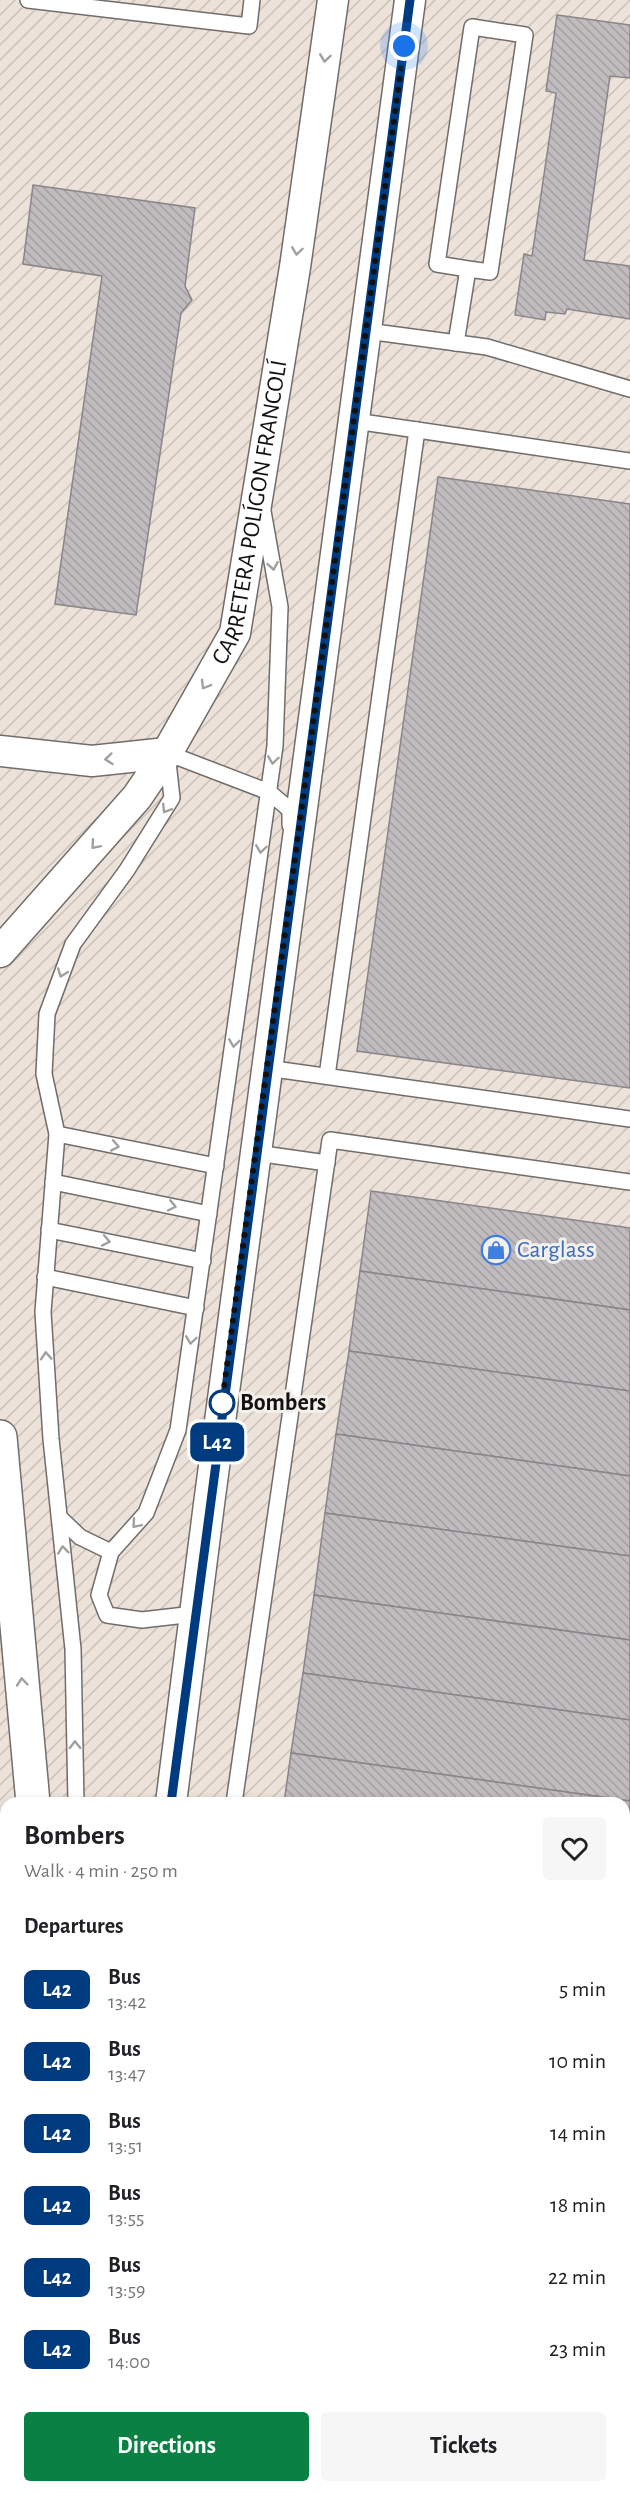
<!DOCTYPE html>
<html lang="en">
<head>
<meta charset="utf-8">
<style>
  :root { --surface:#fff; --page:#f6f6f6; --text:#202124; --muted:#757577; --accent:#0b8043 }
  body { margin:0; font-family:"Alegreya Sans",sans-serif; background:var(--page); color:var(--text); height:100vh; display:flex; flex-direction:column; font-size:22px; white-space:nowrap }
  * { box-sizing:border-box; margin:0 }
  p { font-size:20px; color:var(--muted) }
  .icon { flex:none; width:33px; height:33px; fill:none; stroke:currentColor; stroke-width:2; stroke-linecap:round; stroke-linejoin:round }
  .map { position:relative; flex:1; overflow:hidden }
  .details { position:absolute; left:0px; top:1797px; width:630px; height:696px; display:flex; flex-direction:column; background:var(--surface); border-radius:18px 18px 0 0; box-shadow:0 3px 9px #0003 }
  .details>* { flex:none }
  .badge { padding:0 12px; border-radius:9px; font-size:21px; line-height:39px }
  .you { position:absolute; width:30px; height:30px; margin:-15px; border:4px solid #fff; border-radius:50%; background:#1a73e8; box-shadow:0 0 0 9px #1a73e833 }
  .map>.badge { position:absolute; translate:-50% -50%; box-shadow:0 0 0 3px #fff }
  h2 { padding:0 24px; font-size:22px; line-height:54px }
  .round { display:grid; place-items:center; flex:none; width:63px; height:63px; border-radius:6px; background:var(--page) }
  .headline { display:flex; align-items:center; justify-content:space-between; height:102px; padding:0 24px }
  h1 { font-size:28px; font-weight:700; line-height:45px }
  .button { display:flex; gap:12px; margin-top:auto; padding:12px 24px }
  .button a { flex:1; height:69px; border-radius:6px; background:var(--accent); color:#fff; font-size:24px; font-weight:700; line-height:69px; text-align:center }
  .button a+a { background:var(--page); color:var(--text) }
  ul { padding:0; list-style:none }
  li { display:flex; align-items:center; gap:18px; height:72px; padding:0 24px }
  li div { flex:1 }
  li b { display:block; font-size:22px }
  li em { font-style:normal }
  li .badge { min-width:66px; font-weight:700; text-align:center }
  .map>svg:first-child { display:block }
</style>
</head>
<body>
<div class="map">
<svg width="630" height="2493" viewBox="0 0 630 2493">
  <defs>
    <pattern id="industrial-furrows" width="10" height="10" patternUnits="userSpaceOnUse" patternTransform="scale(1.5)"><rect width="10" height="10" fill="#ece2d9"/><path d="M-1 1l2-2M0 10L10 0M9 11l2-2" fill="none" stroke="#cac1b9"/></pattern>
    <pattern id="building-back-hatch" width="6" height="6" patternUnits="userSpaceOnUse" patternTransform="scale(1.5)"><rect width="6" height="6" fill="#c0bbbe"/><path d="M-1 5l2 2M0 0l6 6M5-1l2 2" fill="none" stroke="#a4a0a2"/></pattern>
  </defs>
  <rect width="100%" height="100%" fill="#f3efeb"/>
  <path fill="url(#industrial-furrows)" fill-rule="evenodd" d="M 0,0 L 630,0 L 630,2493 L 0,2493 ZM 6,1803 L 624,1803 L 624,2487 L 6,2487 Z"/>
  <g fill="url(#building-back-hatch)" stroke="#8a8588" stroke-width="1.5">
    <path d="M 557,15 L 630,25 L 630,78 L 610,76 L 584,260 L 630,266 L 630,319 L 567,309 L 565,314 L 546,312 L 545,320 L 515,315 L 524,254 L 532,256 L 556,93 L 546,91 Z"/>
    <path d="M 33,185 L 195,208 L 185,286 L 192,300 L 181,313 L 136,615 L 55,604 L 102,276 L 23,264 Z"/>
    <path d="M 438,477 L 630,504 L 630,1088 L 357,1051 Z"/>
    <path d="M 371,1191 L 630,1228 L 630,1310 L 360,1271 Z"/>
    <path d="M 360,1271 L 630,1310 L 630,1391 L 349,1351 Z"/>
    <path d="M 349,1351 L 630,1391 L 630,1476 L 336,1434 Z"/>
    <path d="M 336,1434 L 630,1476 L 630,1556 L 325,1513 Z"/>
    <path d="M 325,1513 L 630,1556 L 630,1640 L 314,1595 Z"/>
    <path d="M 314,1595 L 630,1640 L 630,1720 L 303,1673 Z"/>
    <path d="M 303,1673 L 630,1720 L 630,1801 L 291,1753 Z"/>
    <path d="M 291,1753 L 630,1801 L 630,1886 L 624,1885 L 624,1803 L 284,1803 Z"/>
    <path d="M 624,1885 L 630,1886 L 630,1966 L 624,1965 Z"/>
    <path d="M 624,2101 L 630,2102 L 630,2493 L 551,2493 L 552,2487 L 624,2487 Z"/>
    <path d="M 221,2487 L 308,2487 L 307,2493 L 221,2493 Z"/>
    <path d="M 308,2487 L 552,2487 L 551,2493 L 307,2493 Z"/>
  </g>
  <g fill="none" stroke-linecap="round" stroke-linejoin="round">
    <g stroke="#716d6a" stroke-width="18">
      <g id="lane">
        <path d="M 28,0 L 249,26 L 252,0"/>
        <path d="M 367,331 L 487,347 L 630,389"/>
        <path d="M 456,343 L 468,269 L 437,264 L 472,27 L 525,35 L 490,272 L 468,269"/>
        <path d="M 355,421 L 630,461"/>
        <path d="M 267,1068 L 630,1119"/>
        <path d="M 327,1076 L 417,430"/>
        <path d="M 57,1134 L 216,1166"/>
        <path d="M 256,1153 L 327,1163"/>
        <path d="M 53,1182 L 209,1214"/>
        <path d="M 49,1230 L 203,1261"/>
        <path d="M 45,1277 L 196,1308"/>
        <path d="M 60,1518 L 80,1537 L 111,1552"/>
        <path d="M 194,1614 L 142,1620 L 107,1615 L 99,1595 L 111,1552 L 146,1513 L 178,1430 L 275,746 L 280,607 L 263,511"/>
        <path d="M 76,1803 L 73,1649 L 51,1439 L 43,1312 L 57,1134 L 44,1074 L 47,1014 L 73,944 L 127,870 L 172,798 L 167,753 L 269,792 L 290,810 L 290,825"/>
        <path d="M 234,1803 L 330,1140 L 630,1182"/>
        <path d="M 624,2013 L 630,2014"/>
        <path d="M 624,2076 L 630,2077"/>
        <path d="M 187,2493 L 187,2487"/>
      </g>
    </g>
    <g stroke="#716d6a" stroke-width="33">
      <g id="street">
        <path d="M 0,751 L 92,761 L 167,753"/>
        <path id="s1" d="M 0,952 L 137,797 L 167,753 L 235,633 L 295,267 L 333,0"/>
        <path d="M 171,1803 L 209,1504 L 410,0"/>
      </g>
    </g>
    <g stroke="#716d6a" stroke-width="36">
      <g id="primary">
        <path d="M 0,1437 L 33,1803"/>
        <path d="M 0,2210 L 6,2273"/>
        <path d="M 26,2487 L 27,2493"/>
        <path d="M 95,2487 L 95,2493"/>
      </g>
    </g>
    <use href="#lane" stroke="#fff" stroke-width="15"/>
    <use href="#street" stroke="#fff" stroke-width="30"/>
    <use href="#primary" stroke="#fff" stroke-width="33"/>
  </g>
  <defs><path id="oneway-chevron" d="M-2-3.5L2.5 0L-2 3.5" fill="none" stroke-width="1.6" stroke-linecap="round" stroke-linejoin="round" transform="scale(1.5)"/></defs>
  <g stroke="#a1a09f">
    <use href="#oneway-chevron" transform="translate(325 58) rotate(98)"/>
    <use href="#oneway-chevron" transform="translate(297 251) rotate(98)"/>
    <use href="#oneway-chevron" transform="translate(273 566) rotate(80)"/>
    <use href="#oneway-chevron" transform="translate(205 685) rotate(120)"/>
    <use href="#oneway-chevron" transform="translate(109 759) rotate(174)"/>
    <use href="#oneway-chevron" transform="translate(273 760) rotate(98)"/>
    <use href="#oneway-chevron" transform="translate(166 809) rotate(122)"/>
    <use href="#oneway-chevron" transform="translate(95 845) rotate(131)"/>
    <use href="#oneway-chevron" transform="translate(261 849) rotate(98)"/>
    <use href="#oneway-chevron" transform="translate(62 973) rotate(110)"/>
    <use href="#oneway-chevron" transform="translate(234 1043) rotate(98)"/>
    <use href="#oneway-chevron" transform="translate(115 1146) rotate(11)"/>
    <use href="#oneway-chevron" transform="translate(172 1206) rotate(12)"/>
    <use href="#oneway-chevron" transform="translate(106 1241) rotate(11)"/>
    <use href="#oneway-chevron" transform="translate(191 1340) rotate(98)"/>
    <use href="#oneway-chevron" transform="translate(46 1356) rotate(-94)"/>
    <use href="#oneway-chevron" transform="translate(136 1524) rotate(131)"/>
    <use href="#oneway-chevron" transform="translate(63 1550) rotate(-96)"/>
    <use href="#oneway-chevron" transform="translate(22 1682) rotate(-95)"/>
    <use href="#oneway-chevron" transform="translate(75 1745) rotate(-91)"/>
  </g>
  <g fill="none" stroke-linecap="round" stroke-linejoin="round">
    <g stroke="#fff" stroke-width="14">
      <path id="line" d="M 171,1803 C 246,1201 333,601 410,0"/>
    </g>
    <use href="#line" stroke="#003b80" stroke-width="9"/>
    <path stroke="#131110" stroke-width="6" stroke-dasharray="0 10.8" d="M 222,1403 L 221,1410 L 404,46"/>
  </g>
  <defs>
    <g id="shop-ring" transform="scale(1.5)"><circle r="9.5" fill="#f3efeb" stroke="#3f7fe0" stroke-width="1.5"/><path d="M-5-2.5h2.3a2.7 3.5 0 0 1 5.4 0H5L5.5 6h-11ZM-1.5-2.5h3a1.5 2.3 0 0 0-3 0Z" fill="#3f7fe0"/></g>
  </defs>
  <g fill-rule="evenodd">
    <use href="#shop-ring" x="496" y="1250"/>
  </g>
  <circle fill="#fff" stroke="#003b80" stroke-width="3" cx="222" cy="1403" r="12"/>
  <g text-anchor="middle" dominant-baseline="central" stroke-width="6" stroke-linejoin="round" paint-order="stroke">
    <g font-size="24" fill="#131110" stroke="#f3efeb">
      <text stroke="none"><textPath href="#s1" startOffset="519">CARRETERA POLÍGON FRANCOLÍ</textPath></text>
    </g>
    <g font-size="24" fill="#366cbe" stroke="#f3efeb" text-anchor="start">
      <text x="517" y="1250">Carglass</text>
    </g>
    <g font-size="24" font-weight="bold" fill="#131110" stroke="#f3efeb" text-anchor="start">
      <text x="240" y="1403">Bombers</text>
    </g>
  </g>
</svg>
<div class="you" style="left:404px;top:46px"></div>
<b class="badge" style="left:217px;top:1442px;background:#003b80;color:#fff">L42</b>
<section class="details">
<div class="headline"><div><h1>Bombers</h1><p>Walk · 4 min · 250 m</p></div><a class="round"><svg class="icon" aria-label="heart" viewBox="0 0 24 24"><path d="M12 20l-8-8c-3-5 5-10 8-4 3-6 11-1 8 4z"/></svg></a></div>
<h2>Departures</h2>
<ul>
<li><span class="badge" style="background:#003b80;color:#fff">L42</span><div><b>Bus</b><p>13:42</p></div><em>5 min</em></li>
<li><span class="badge" style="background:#003b80;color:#fff">L42</span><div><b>Bus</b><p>13:47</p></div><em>10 min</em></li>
<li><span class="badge" style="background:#003b80;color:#fff">L42</span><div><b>Bus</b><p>13:51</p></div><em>14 min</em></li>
<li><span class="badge" style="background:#003b80;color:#fff">L42</span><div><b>Bus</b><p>13:55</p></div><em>18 min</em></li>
<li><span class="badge" style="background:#003b80;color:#fff">L42</span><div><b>Bus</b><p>13:59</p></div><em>22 min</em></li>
<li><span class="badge" style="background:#003b80;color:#fff">L42</span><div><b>Bus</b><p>14:00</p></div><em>23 min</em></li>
</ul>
<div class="button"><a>Directions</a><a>Tickets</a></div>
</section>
</div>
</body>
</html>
